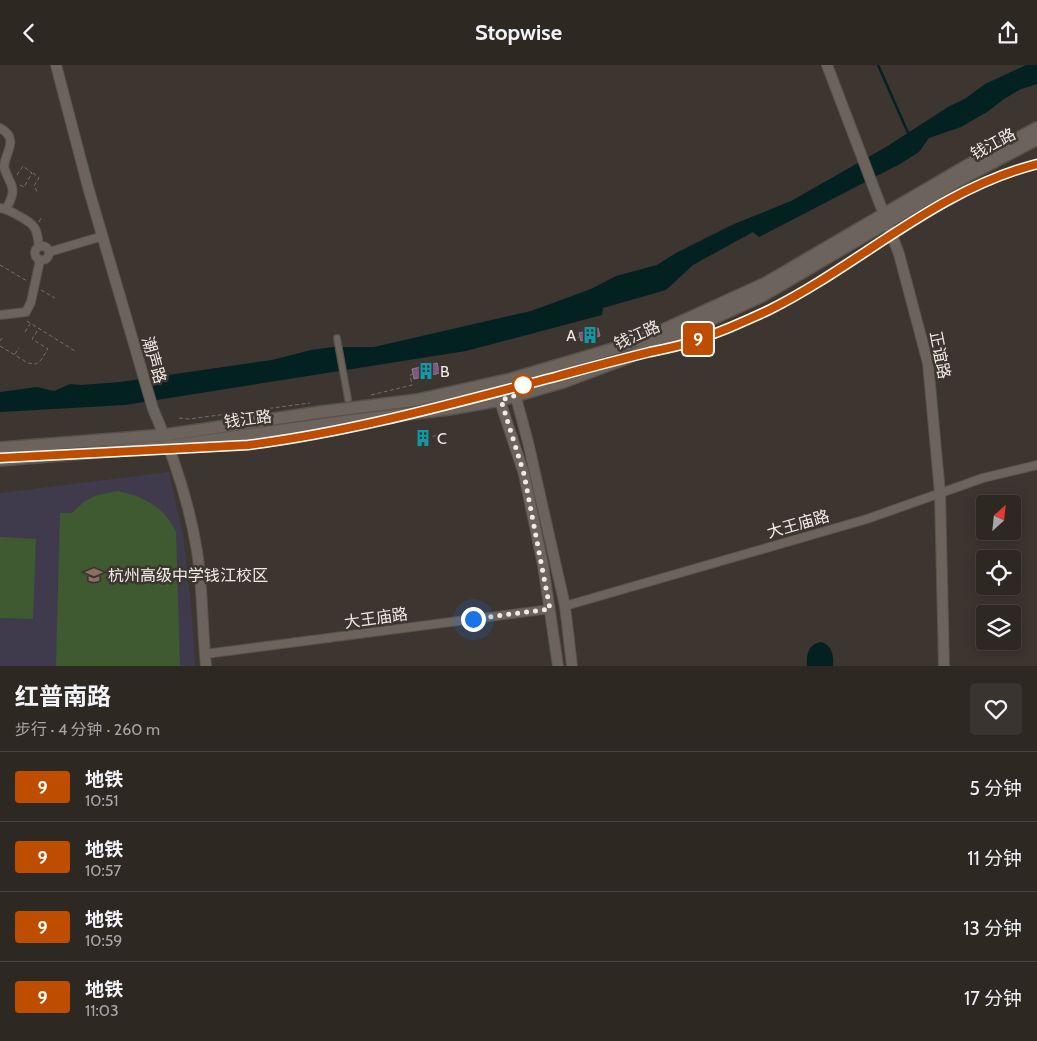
<!DOCTYPE html>
<html lang="zh">
<head>
<meta charset="utf-8">
<style>
  :root { --surface:#2e2823; --page:#3a3430; --text:#f1f3f6; --muted:#a7a6a6; --line:#494441 }
  body { margin:0; font-family:Cabin,"Noto Sans SC",sans-serif; background:var(--page); color:var(--text); height:100vh; display:flex; flex-direction:column; font-size:19px; white-space:nowrap }
  * { box-sizing:border-box; margin:0 }
  p { font-size:16px; color:var(--muted) }
  .icon { flex:none; width:28px; height:28px; fill:none; stroke:currentColor; stroke-width:2; stroke-linecap:round; stroke-linejoin:round }
  .map { position:relative; height:601px; overflow:hidden }
  .details { display:flex; flex-direction:column; background:var(--surface); flex:1 }
  .details>* { flex:none }
  .badge { padding:0 10px; border-radius:4px; font-size:18px; line-height:32px }
  .needle { width:32px; rotate:27deg }
  .buttons { position:absolute; left:976px; top:430px; display:grid; gap:10px }
  .buttons a { display:grid; place-items:center; width:45px; height:45px; border-radius:5px; background:var(--surface); box-shadow:0 2px 12px #0003,0 0 0 1px var(--line); font-size:25px }
  .you { position:absolute; width:25px; height:25px; margin:-12px; border:4px solid #fff; border-radius:50%; background:#1a73e8; box-shadow:0 0 0 8px #1a73e833 }
  .map>.badge { position:absolute; translate:-50% -50%; box-shadow:0 0 0 2px #fff }
  .round { display:grid; place-items:center; flex:none; width:52px; height:52px; border-radius:5px; background:var(--page) }
  .overview { display:flex; align-items:center; justify-content:space-between; height:85px; padding:0 15px }
  h1 { font-size:24px; font-weight:700; line-height:38px }
  ul { padding:0; list-style:none }
  li { display:flex; align-items:center; gap:15px; height:70px; padding:0 15px; border-top:1px solid var(--line) }
  li div { flex:1 }
  li b { display:block; font-size:19px }
  li em { font-style:normal }
  li .badge { min-width:55px; font-weight:700; text-align:center }
  header { display:flex; justify-content:space-between; align-items:center; height:65px; padding:0 15px; background:var(--surface); font-size:22px; font-weight:700 }
  .map>svg:first-child { display:block }
</style>
</head>
<body>
<header><svg class="icon" aria-label="back" viewBox="0 0 24 24"><path d="M15 5l-7 7 7 7"/></svg>Stopwise<svg class="icon" aria-label="share" viewBox="0 0 24 24"><path d="M12 15V3M7 8l5-5 5 5M5 13v7h14v-7"/></svg></header>
<div class="map">
<svg width="1037" height="601" viewBox="0 0 1037 601">
  <rect width="100%" height="100%" fill="#3d352f"/>
  <path fill="#403b4c" d="M 169,407 L 183,470 L 192,551 L 195,601 L 0,601 L 0,428 Z"/>
  <g fill="#3f5a30">
    <path d="M 118,426 C 145,432 164,442 176,467 L 180,601 L 56,601 L 60,448 L 72,448 C 89,431 95,430 118,426 Z"/>
    <path d="M 0,472 L 36,474 L 33,554 L 0,553 Z"/>
  </g>
  <g fill="#042121">
    <path d="M 1026,0 L 1037,0 L 1037,19 L 1021,24 L 1004,34 L 987,47 L 961,62 L 929,73 L 919,87 L 900,99 L 759,172 L 753,167 L 693,200 L 666,225 L 603,243 L 602,250 L 466,286 L 125,340 L 0,347 L 0,327 L 37,322 L 54,326 L 70,319 L 81,320 L 120,317 L 272,295 L 311,285 L 333,282 L 374,282 L 531,246 L 591,224 L 616,211 L 657,200 L 676,188 L 734,159 L 791,136 L 886,82 L 948,42 L 966,33 L 985,19 Z"/>
    <path d="M 821,577 C 832,580 834,591 833,601 L 807,601 C 806,590 808,579 821,577 Z"/>
  </g>
  <g fill="none" stroke-linecap="round" stroke-linejoin="round">
    <path stroke="#042121" stroke-width="2.5" d="M 878,0 L 909,70"/>
  </g>
  <g fill="#825683" stroke="#877f87">
    <path d="M 598,263 L 600,271 L 581,276 L 579,268 Z"/>
    <path d="M 437,298 L 440,308 L 414,314 L 412,304 Z"/>
  </g>
  <g fill="none" stroke-linecap="round" stroke-linejoin="round">
    <g stroke="#58524d" stroke-width="8">
      <path id="pedestrian" d="M 337,273 L 348,334"/>
    </g>
    <g stroke="#58524d" stroke-width="10">
      <g id="minor">
        <path d="M 0,63 C 20,74 5,87 4,102 C 10,122 19,121 6,144"/>
        <path d="M 0,143 C 8,144 30,156 34,162 C 38,168 38,175 39,182"/>
        <circle cx="42" cy="188" r="7"/>
        <path d="M 49,187 L 103,171"/>
        <path d="M 0,250 L 26,247 L 31,237 L 40,195"/>
        <path d="M 565,541 L 867,454 L 983,413 L 1037,400"/>
        <path d="M 205,589 L 550,544"/>
      </g>
    </g>
    <g stroke="#58524d" stroke-width="12">
      <g id="tertiary">
        <path d="M 56,0 L 88,122 L 153,344 C 173,389 189,437 197,486 C 203,524 202,563 206,601"/>
        <path d="M 827,0 L 899,189 L 928,298 L 940,428 L 944,601"/>
        <path d="M 511,314 L 528,377 L 565,541 L 572,601"/>
        <path d="M 494,318 L 524,409 L 543,500 L 558,601"/>
      </g>
    </g>
    <g stroke="#58524d" stroke-width="14">
      <g id="secondary">
        <path d="M 0,383 L 165,370 L 321,347 L 417,335 L 511,314 L 616,283 L 652,270 L 766,218 L 975,96 L 1037,63"/>
        <path d="M 0,395 L 168,381 L 356,355 L 449,344 L 501,335 L 563,317 L 627,293 L 762,231 L 956,117 L 1037,74"/>
      </g>
    </g>
    <g stroke="#756e69" stroke-width="1" stroke-dasharray="4 2.5" stroke-linecap="butt">
      <path d="M 33,108 L 39,113 L 34,121 L 38,128"/>
      <path d="M 17,110 L 23,101 L 32,108 L 24,122 L 20,120"/>
      <path d="M 39,157 L 41,153"/>
      <path d="M 0,200 L 27,216"/>
      <path d="M 41,225 L 55,233"/>
      <path d="M 27,256 L 75,286"/>
      <path d="M 25,267 L 30,259"/>
      <path d="M 571,274 L 596,268"/>
      <path d="M 0,276 L 2,273"/>
      <path d="M 0,281 L 28,298 L 36,299 L 41,295 L 48,284 L 32,274 L 39,263"/>
      <path d="M 15,289 L 19,283"/>
      <path d="M 371,330 L 412,320 L 410,310 L 446,301"/>
      <path d="M 179,353 L 189,354 L 310,338"/>
      <path d="M 420,375 L 445,368"/>
    </g>
    <use href="#pedestrian" stroke="#6c635c" stroke-width="5.5"/>
    <use href="#minor" stroke="#6c635c" stroke-width="8"/>
    <use href="#tertiary" stroke="#6c635c" stroke-width="10"/>
    <use href="#secondary" stroke="#6c635c" stroke-width="11"/>
  </g>
  <g fill="none" stroke-linecap="round" stroke-linejoin="round">
    <g stroke="#fff" stroke-width="11">
      <path id="line" d="M 0,393 L 248,380 C 352,367 454,338 555,312 C 587,303 618,295 650,287 C 665,284 680,281 695,276 C 720,267 746,256 769,245 C 861,199 936,125 1037,99"/>
    </g>
    <use href="#line" stroke="#be4d00" stroke-width="8"/>
    <path stroke="#efeae6" stroke-width="5" stroke-dasharray="0 9" d="M 473,554 L 550,544 L 524,409 L 501,335 L 529,326 L 523,320"/>
  </g>
  <defs>
    <g id="building-bare" transform="scale(1.35)"><path d="M-4-6H4V6H1V3H-1V6H-4ZM-2.5-4.3h1.7v1.8h-1.7ZM.8-4.3h1.7v1.8H.8ZM-2.5-1h1.7V.8h-1.7ZM.8-1h1.7V.8H.8Z" fill="#0f9aa8" stroke="#3d352f" stroke-width="2.5" paint-order="stroke"/></g>
    <g id="school-bare" transform="scale(1.35)"><path d="M0-5L7-2L0 1L-7-2ZM-4 1L0 2.5L4 1V4Q0 6-4 4Z" fill="#8d6e63" stroke="#3d352f" stroke-width="2.5" paint-order="stroke"/></g>
  </defs>
  <g fill-rule="evenodd">
    <use href="#building-bare" x="590" y="270"/>
    <use href="#building-bare" x="426" y="306"/>
    <use href="#building-bare" x="423" y="373"/>
    <use href="#school-bare" x="94" y="510"/>
  </g>
  <circle fill="#fff" stroke="#be4d00" stroke-width="2.5" cx="523" cy="320" r="10"/>
  <g text-anchor="middle" dominant-baseline="central" stroke-width="5" stroke-linejoin="round" paint-order="stroke">
    <g font-size="16" fill="#efeae6" stroke="#3d352f">
      <text transform="translate(993 79) rotate(-28)">钱江路</text>
      <text transform="translate(637 270) rotate(-24)">钱江路</text>
      <text transform="translate(940 290) rotate(79)">正谊路</text>
      <text transform="translate(154 295) rotate(74)">潮声路</text>
      <text transform="translate(248 354) rotate(-7)">钱江路</text>
      <text transform="translate(798 459) rotate(-16)">大王庙路</text>
      <text transform="translate(376 553) rotate(-8)">大王庙路</text>
    </g>
    <g font-size="16" fill="#efeae6" stroke="#3d352f" text-anchor="start">
      <text x="576" y="270" text-anchor="end">A</text>
      <text x="440" y="306">B</text>
      <text x="437" y="373">C</text>
      <text x="108" y="510">杭州高级中学钱江校区</text>
    </g>
  </g>
</svg>
<div class="buttons">
<a><svg class="needle" viewBox="-14 -14 28 28"><path d="M0-13l5 13h-10z" fill="#e53935"/><path d="M0 13l5-13h-10z" fill="#a7a6a6"/></svg></a>
<a><svg class="icon" aria-label="locate" viewBox="0 0 24 24"><circle cx="12" cy="12" r="6"/><path d="M12 2v4M12 18v4M2 12h4M18 12h4"/></svg></a>
<a><svg class="icon" aria-label="layers" viewBox="0 0 24 24"><path d="M12 4l9 5-9 5-9-5zM3 14l9 5 9-5"/></svg></a>
</div>
<div class="you" style="left:473px;top:554px"></div>
<b class="badge" style="left:698px;top:274px;background:#be4d00;color:#fff">9</b>
</div>
<section class="details">
<div class="overview"><div><h1>红普南路</h1><p>步行 · 4 分钟 · 260 m</p></div><a class="round"><svg class="icon" aria-label="heart" viewBox="0 0 24 24"><path d="M12 20l-8-8c-3-5 5-10 8-4 3-6 11-1 8 4z"/></svg></a></div>
<ul>
<li><span class="badge" style="background:#be4d00;color:#fff">9</span><div><b>地铁</b><p>10:51</p></div><em>5 分钟</em></li>
<li><span class="badge" style="background:#be4d00;color:#fff">9</span><div><b>地铁</b><p>10:57</p></div><em>11 分钟</em></li>
<li><span class="badge" style="background:#be4d00;color:#fff">9</span><div><b>地铁</b><p>10:59</p></div><em>13 分钟</em></li>
<li><span class="badge" style="background:#be4d00;color:#fff">9</span><div><b>地铁</b><p>11:03</p></div><em>17 分钟</em></li>
</ul>
</section>
</body>
</html>
